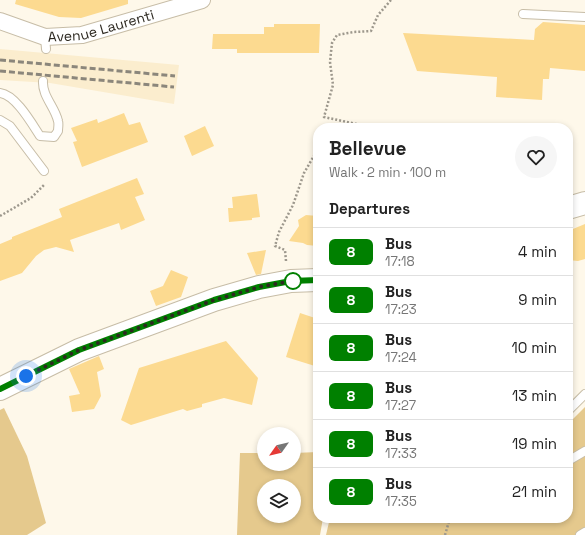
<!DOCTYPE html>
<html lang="en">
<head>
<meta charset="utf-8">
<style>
  :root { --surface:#fff; --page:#f6f6f6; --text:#222; --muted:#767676; --line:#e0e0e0 }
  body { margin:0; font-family:"Space Grotesk",sans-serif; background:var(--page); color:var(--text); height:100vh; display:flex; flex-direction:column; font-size:15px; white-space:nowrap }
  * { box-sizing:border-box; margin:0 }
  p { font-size:13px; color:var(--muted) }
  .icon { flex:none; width:22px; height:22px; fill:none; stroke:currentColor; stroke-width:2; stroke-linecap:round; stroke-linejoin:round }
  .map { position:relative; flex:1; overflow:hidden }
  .panel { position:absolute; left:313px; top:123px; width:260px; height:400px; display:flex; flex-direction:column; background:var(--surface); border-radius:16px; box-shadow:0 2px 6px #0003 }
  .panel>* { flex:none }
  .badge { padding:0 8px; border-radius:6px; font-size:14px; line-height:26px }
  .needle { width:26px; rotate:236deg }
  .controls { position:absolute; left:257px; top:427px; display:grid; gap:8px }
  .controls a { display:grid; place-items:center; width:44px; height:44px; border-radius:50%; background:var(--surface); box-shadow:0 2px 6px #0003; font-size:20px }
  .you { position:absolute; width:20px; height:20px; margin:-10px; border:3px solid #fff; border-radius:50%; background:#1a73e8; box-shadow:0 0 0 6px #1a73e833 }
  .map>.badge { position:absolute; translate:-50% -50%; box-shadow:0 0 0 2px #fff }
  h2 { padding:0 16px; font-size:15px; line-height:36px }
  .round { display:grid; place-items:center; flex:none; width:42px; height:42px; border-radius:21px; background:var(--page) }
  .headline { display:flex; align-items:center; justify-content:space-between; height:68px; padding:0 16px }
  h1 { font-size:19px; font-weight:800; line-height:30px }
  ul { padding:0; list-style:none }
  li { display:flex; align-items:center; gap:12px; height:48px; padding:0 16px; border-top:1px solid var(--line) }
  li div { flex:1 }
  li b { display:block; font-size:15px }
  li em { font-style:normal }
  li .badge { min-width:44px; font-weight:700; text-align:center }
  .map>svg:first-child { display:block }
</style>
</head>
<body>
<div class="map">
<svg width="585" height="535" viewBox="0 0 585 535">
  <rect width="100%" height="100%" fill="#fef8ea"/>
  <path fill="#fbedce" d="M 0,49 L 179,65 L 174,104 L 50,83 L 0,80 Z"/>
  <g fill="#e5c98d" fill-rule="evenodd">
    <path d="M 585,407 L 585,535 L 326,535 L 330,518 L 568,518 L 568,424 Z"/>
    <path d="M 4,408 L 27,456 L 46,523 L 27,535 L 0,535 L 0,410 Z"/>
    <path d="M 318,452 L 318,518 L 323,518 L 320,535 L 237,535 L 240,453 L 264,453 L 264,464 L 294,464 L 294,453 ZM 264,486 L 294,486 L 294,516 L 264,516 Z"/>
  </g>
  <g fill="#fcda90">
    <path d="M 16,0 L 128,0 L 128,4 L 81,18 L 59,17 L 15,4 Z"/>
    <path d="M 543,22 L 585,25 L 585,71 L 550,68 L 549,79 L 543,79 L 542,100 L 496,97 L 497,77 L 417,71 L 403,33 L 534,40 L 535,29 Z"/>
    <path d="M 274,24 L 320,24 L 319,53 L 237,53 L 237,49 L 212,49 L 213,34 L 264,34 L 264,27 L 274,27 Z"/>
    <path d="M 124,113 L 129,125 L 140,122 L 148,142 L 82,167 L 73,142 L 77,141 L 71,128 L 97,119 L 98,123 Z"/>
    <path d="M 205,126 L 214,146 L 192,156 L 184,136 Z"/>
    <path d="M 137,178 L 144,194 L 135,197 L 145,220 L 121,230 L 119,223 L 70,240 L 74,252 L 56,247 L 44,250 L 36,256 L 22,273 L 0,281 L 0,244 L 12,239 L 12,237 L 62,217 L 59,209 Z"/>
    <path d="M 257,194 L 260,217 L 252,218 L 252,220 L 229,222 L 228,208 L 233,208 L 232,197 Z"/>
    <path d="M 306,215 L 318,216 L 318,246 L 307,245 L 303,243 L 289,241 L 299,226 L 298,220 Z"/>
    <path d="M 585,224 L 585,259 L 578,261 L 568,260 L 568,231 Z"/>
    <path d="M 266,250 L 261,274 L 256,275 L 247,253 Z"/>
    <path d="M 171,270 L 188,277 L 181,297 L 156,306 L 150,291 L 163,286 Z"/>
    <path d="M 300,313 L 318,319 L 318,367 L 286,357 Z"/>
    <path d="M 226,341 L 258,378 L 252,405 L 224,398 L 202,404 L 202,407 L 187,411 L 183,409 L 131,425 L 121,420 L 139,368 Z"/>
    <path d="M 99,356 L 104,369 L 97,372 L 101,396 L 94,409 L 72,412 L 69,396 L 80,394 L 69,369 Z"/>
  </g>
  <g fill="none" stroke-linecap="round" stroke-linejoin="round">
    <g stroke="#c7bda7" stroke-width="10">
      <g id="lane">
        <path d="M 523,14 L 585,17"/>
        <path d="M 45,37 L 46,49"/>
        <path d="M 0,93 C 16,95 32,124 40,136 L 54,137 L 58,131 C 58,128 59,124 58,121 C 55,107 42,96 43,81"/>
        <path d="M 0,120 L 10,126 L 44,171"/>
        <path d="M 568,411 L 585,394"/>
        <path d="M 568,461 L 585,451"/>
        <path d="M 580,535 L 585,532"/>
      </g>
    </g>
    <g stroke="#c7bda7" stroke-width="18">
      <g id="street">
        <path id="s1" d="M 0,21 L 45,37 L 82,35 L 202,0"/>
      </g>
    </g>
    <g stroke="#c7bda7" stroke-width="24">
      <g id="secondary">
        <path d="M 568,208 L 585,203"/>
        <path d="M 0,389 L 79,350 L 214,300 L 259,287 L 291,281 L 318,280"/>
      </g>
    </g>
    <g stroke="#9d988d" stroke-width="2.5" stroke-dasharray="2 2" stroke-linecap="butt">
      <path d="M 359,128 L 361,125 L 324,117 L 333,85 L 330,62 L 332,43 L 337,35 L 354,32 L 371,31 L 378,15 L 391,0"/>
      <path d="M 0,216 L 31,198 L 45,184"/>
      <path d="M 286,261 L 285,250 L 275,246 L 279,232 L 293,205 L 304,173 L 318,149"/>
      <path d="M 445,535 L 450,518"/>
    </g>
    <use href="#lane" stroke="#fff" stroke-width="8"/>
    <use href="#street" stroke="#fff" stroke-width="16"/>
    <use href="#secondary" stroke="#fff" stroke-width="22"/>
    <g stroke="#8b867b" stroke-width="3" stroke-dasharray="6 3" stroke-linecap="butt">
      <path d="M 0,60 L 175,76"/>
      <path d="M 0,71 L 174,87"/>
    </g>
  </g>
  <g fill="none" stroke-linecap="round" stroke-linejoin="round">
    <g stroke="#fff" stroke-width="9">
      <path id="line" d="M 0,389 L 79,350 L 214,300 L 259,287 L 291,281 L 318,280"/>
    </g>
    <use href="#line" stroke="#008000" stroke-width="6"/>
    <path stroke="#2d2921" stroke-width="4" stroke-dasharray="0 7.2" d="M 26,376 L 79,350 L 214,300 L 259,287 L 293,281"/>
  </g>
  <circle fill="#fff" stroke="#008000" stroke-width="2" cx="293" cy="281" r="8"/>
  <g text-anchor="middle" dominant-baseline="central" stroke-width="3" stroke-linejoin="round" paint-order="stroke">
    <g font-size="14" fill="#2d2921" stroke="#fff">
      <text stroke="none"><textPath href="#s1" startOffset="105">Avenue Laurenti</textPath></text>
    </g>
  </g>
</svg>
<div class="controls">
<a><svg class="needle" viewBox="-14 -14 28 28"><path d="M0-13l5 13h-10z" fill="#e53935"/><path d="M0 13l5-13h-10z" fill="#767676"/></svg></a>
<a><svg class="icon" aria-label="layers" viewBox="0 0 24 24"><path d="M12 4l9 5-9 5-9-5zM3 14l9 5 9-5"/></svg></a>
</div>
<div class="you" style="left:26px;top:376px"></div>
<section class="panel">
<div class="headline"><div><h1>Bellevue</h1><p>Walk · 2 min · 100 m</p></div><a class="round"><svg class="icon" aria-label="heart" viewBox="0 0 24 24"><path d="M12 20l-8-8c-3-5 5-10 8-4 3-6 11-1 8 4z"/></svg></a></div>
<h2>Departures</h2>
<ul>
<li><span class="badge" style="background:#008000;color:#fff">8</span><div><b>Bus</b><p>17:18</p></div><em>4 min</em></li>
<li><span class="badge" style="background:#008000;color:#fff">8</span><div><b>Bus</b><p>17:23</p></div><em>9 min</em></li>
<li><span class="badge" style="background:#008000;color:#fff">8</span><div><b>Bus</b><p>17:24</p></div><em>10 min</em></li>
<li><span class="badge" style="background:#008000;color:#fff">8</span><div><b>Bus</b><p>17:27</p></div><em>13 min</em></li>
<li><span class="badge" style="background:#008000;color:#fff">8</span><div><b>Bus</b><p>17:33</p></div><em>19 min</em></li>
<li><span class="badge" style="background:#008000;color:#fff">8</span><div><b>Bus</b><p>17:35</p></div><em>21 min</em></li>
</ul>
</section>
</div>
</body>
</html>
